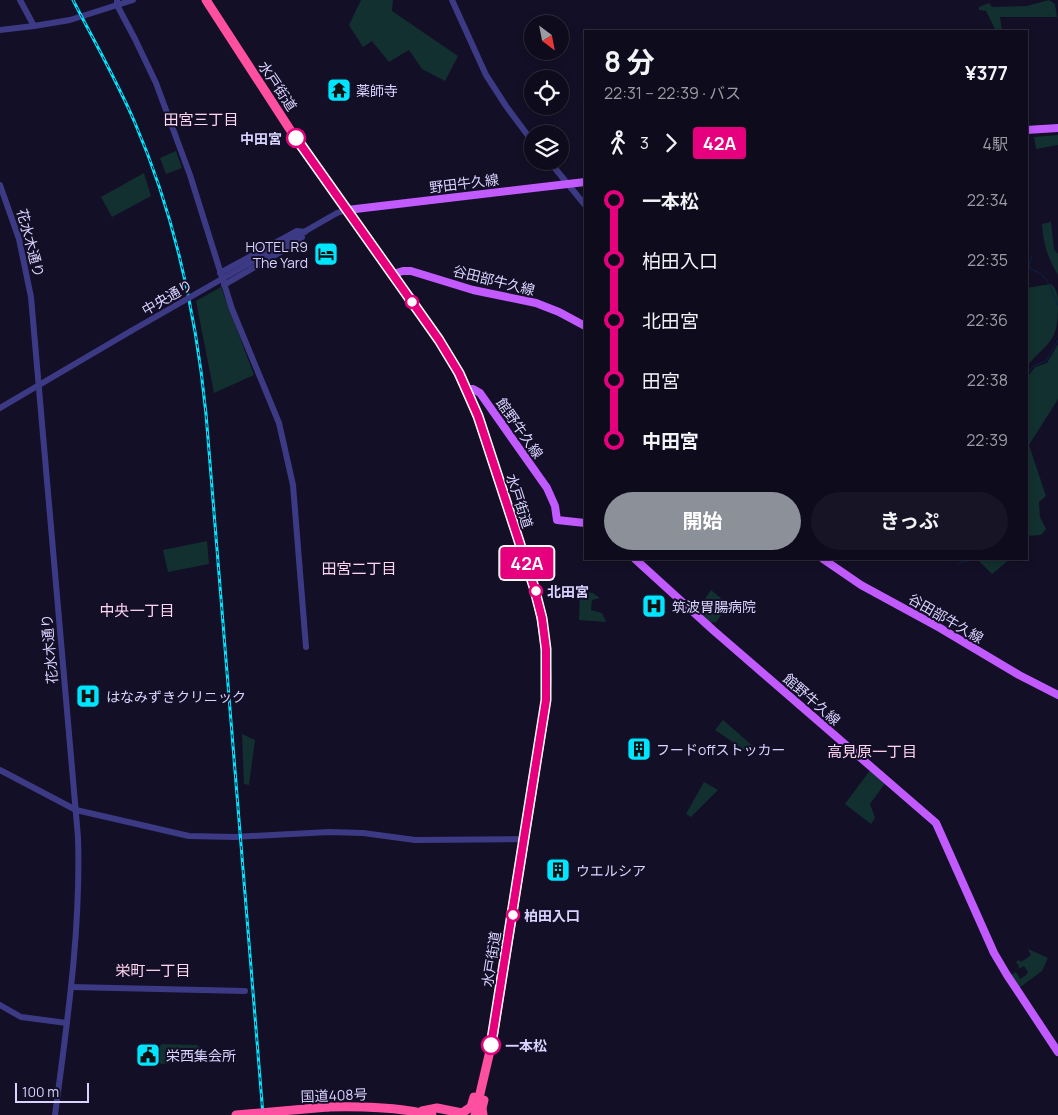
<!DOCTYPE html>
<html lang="ja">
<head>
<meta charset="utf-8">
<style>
  :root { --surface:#0e0b1c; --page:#171425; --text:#f1f3f6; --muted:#9b9ba3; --line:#2e2b3b; --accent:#8c9099 }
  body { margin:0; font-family:Manrope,"Noto Sans JP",sans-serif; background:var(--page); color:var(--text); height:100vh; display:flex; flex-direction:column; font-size:19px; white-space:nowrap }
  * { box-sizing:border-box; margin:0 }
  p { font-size:16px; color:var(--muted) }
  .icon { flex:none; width:28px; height:28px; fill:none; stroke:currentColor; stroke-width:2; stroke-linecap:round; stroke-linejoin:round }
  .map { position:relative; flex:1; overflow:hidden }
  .side { position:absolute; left:584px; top:30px; width:444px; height:530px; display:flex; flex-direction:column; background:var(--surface); border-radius:0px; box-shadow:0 2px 8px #0003,0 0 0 1px var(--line) }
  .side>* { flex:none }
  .badge { padding:0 10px; border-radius:4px; font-size:18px; line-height:32px }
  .needle { width:32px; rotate:148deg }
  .buttons { position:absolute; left:524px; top:15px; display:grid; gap:10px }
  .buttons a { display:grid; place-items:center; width:45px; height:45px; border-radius:50%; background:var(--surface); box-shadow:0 2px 8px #0003,0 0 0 1px var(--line); font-size:25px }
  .scale { position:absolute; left:15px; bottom:12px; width:74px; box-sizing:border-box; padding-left:5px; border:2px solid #d9d4ff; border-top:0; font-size:14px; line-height:18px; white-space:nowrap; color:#d9d4ff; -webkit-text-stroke:4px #130f26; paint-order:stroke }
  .map>.badge { position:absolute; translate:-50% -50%; box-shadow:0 0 0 2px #fff }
  .legs { display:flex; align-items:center; gap:8px; height:55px; padding:0 20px; font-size:16px }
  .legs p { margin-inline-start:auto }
  .summary { display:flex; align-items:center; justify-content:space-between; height:85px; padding:0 20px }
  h1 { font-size:28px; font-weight:700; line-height:38px }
  .cta { display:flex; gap:10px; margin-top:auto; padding:10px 20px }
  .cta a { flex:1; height:58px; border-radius:30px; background:var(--accent); color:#fff; font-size:20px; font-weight:700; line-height:58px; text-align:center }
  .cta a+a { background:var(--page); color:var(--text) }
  ul { padding:0 20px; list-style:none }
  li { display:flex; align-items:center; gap:18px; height:60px; font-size:19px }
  li i { display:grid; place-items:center; width:8px; height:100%; margin:0 6px; background:currentColor }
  li i::after { content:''; width:12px; height:12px; margin:-6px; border:4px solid; border-radius:50%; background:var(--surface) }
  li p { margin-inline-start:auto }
  li:first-child i { background:linear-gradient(#0000 50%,currentColor 0) }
  li:last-child i { background:linear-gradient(currentColor 50%,#0000 0) }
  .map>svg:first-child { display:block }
</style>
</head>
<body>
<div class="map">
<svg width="1058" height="1115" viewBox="0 0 1058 1115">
  <rect width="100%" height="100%" fill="#130f26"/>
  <g fill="#12302f">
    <path d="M 361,0 L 393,0 L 392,11 L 458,56 L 445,81 L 422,69 L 409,50 L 389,62 L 372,41 L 363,47 L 349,25 Z"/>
    <path d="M 1049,0 L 1055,4 L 1057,17 L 1000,17 L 1002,31 L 996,31 L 986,11 L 979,10 L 979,7 L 989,3 L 992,7 L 1027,6 Z"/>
    <path d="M 1058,135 L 1058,145 L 1036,149 L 1034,137 Z"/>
    <path d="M 176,151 L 182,168 L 166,174 L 160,158 Z"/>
    <path d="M 144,173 L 151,196 L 112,217 L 101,197 Z"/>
    <path d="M 1051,222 L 1054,249 L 1058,254 L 1058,275 C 1048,259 1043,243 1042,224 Z"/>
    <path d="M 1051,284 C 1058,289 1058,298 1058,306 C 1058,344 1048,341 1026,367 L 1026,288 Z"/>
    <path d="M 221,287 L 254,375 L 214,393 L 196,301 Z"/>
    <path d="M 1058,344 L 1058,399 L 1029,445 L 1046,496 L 1039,502 L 1040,517 L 1046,529 L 1041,535 L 1026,536 L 1026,379 L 1035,367 L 1047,363 Z"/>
    <path d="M 207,541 L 209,564 L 168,572 L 163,550 Z"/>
    <path d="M 979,559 L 1010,559 L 992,574 L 978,560 Z"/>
    <path d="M 711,590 L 729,605 L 716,622 L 708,623 L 693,609 L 700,607 L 705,602 L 705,599 Z"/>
    <path d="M 580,591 L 593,593 L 600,598 L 592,600 L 591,610 L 602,613 L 606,622 L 579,620 Z"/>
    <path d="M 723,720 L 754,747 L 749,753 L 715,730 Z"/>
    <path d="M 242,734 L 255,740 L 249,785 L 244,784 Z"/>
    <path d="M 871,769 L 886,782 L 870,804 L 875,818 L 871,824 L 845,804 Z"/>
    <path d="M 704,782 L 718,790 L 691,817 L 686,814 Z"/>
    <path d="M 1028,949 L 1048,958 L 1042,971 L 1019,988 L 1010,975 L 1016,972 L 1020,979 L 1026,975 L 1028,972 L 1024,966 L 1018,969 L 1019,966 L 1016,962 L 1019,960 L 1021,962 L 1031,955 Z"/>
    <path d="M 162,1044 L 197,1045 L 201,1048 L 200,1060 L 161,1064 L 159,1062 L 160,1046 Z"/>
  </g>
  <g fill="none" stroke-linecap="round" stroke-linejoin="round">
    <g stroke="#0c2248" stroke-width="1">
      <path d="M 1032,256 L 1029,265 L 1031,270 C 1049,273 1051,291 1058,306"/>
      <path d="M 1026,375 L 1033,366 L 1046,361 L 1058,340"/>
      <path d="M 957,564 L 974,559"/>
    </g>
    <g stroke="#3d3a85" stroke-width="6">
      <path d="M 20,0 L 34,26"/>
      <path d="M 117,0 L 117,5 L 135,39 L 156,83 L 190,175 L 232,309 L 279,423 L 293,485 L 306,647"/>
      <path d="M 452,0 L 486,75 L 506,106 L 532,141"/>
      <path d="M 0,30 L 34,26 L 70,20 L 133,0"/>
      <path d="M 549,161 L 585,205"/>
      <path d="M 0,185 L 19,239 L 31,297 L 78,837 C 81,931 67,1023 55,1115"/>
      <path d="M 248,264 L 337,213 L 347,210"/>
      <path d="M 220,273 L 297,231 L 305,232"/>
      <path d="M 224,285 L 284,250 L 302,237"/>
      <path d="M 0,408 L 131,331"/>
      <path d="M 0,770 L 76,810 L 189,836 L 234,837 L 329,832 L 363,833 L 415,840 L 524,839"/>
      <path d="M 71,987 L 245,991"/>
      <path d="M 0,1005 L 21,1017 L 67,1023"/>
    </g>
    <g stroke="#c25bff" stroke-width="8">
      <path d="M 1026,130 L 1058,128"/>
      <path d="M 347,210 L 585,182"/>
      <path d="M 393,274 L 403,271 L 411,271 L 473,290 L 536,303 L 559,312 L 585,326"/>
      <path d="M 467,390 L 473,389 L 480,393 L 547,488 L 555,506 L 557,520 L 585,523"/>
      <path d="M 635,559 L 713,630 L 936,823 L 994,953 L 1007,975 L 1058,1052"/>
      <path d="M 823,559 L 861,585 L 940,628 L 1019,675 L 1058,695"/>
    </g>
    <g stroke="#ff4fa3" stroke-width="9">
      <path d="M 206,0 L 289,128 L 439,340 C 471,390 486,440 504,497 C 529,571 554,630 545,711 L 493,1038 L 475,1115"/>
      <path d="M 328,1107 C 363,1106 398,1107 432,1115"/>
      <path d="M 422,1111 L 437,1108 L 462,1113 L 471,1107 L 474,1097"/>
      <path d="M 483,1115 L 482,1108 L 484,1100"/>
    </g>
    <g stroke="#00e5ff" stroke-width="3">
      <path id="rail" d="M 73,0 C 94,41 117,81 135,123 C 175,216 196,313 206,414 L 263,1115"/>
    </g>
    <use href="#rail" stroke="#130f26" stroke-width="1" stroke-dasharray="4" stroke-linecap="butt"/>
    <path stroke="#3d3a85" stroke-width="6" d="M 131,331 L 248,264"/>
    <path stroke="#ff4fa3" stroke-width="9" d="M 236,1115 L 328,1107"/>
  </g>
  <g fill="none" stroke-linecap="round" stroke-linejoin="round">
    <g stroke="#fff" stroke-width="11">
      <path id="line-1" d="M 296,138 L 439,340 L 459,373 L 478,416 L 534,587 L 542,618 L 546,649 L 546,700 L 491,1045"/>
    </g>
    <use href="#line-1" stroke="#e6007e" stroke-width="8"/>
  </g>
  <defs>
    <g id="temple-square" transform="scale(1.25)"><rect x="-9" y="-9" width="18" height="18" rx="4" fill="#00e5ff" stroke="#130f26"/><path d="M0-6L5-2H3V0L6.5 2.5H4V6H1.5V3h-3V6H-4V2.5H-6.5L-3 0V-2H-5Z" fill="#111"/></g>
    <g id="hotel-square" transform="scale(1.25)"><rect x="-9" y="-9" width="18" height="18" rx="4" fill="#00e5ff" stroke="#130f26"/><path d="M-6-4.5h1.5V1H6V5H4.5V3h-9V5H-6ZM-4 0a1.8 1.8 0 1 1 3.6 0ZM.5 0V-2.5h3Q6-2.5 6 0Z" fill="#111"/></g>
    <g id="hospital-square" transform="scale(1.25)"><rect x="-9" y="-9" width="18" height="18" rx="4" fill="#00e5ff" stroke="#130f26"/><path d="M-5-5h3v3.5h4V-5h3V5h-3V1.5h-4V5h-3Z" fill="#111"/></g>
    <g id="building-square" transform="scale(1.25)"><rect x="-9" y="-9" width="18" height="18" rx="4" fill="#00e5ff" stroke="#130f26"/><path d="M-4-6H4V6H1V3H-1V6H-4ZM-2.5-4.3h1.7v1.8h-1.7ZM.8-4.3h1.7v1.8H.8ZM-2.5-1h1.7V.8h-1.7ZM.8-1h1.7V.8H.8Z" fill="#111"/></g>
    <g id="civic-square" transform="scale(1.25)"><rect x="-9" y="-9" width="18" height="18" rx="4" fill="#00e5ff" stroke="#130f26"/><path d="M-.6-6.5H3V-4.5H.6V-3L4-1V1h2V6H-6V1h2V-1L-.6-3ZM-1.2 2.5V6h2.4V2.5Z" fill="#111"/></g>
  </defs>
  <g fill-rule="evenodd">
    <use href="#temple-square" x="339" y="90"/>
    <use href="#hotel-square" x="326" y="254"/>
    <use href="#hospital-square" x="654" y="606"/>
    <use href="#hospital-square" x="88" y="696"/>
    <use href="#building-square" x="639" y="749"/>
    <use href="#building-square" x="558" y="870"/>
    <use href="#civic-square" x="148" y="1055"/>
  </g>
  <g fill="#fff" stroke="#e6007e" stroke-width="2.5">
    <circle cx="296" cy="138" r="9"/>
    <circle cx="412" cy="302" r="6"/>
    <circle cx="536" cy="591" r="6"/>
    <circle cx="513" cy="915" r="6"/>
    <circle cx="491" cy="1045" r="9"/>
  </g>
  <g text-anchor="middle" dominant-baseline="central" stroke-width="4" stroke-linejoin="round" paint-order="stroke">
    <g font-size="14" fill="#d9d4ff" stroke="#130f26">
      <text transform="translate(278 86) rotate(56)">水戸街道</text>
      <text transform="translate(464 183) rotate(-7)">野田牛久線</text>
      <text transform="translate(31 243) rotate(75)">花水木通り</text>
      <text transform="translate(494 280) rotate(14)">谷田部牛久線</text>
      <text transform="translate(167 297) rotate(-30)">中央通り</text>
      <text transform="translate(520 428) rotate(55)">館野牛久線</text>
      <text transform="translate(520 501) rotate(72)">水戸街道</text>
      <text transform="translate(946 618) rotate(30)">谷田部牛久線</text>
      <text transform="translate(49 649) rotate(-95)">花水木通り</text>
      <text transform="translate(812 699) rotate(41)">館野牛久線</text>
      <text transform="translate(491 959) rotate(-81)">水戸街道</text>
      <text transform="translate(334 1095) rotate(-2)">国道408号</text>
    </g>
    <g font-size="14" fill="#d9d4ff" stroke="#130f26" text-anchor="start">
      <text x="356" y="90">薬師寺</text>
      <text x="308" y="246" text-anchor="end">HOTEL R9<tspan x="308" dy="16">The Yard</tspan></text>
      <text x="672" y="606">筑波胃腸病院</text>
      <text x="106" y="696">はなみずきクリニック</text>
      <text x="656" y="749">フードoffストッカー</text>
      <text x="576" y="870">ウエルシア</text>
      <text x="166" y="1055">栄西集会所</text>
    </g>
    <g font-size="14" font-weight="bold" fill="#d9d4ff" stroke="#130f26" text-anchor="start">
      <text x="282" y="138" text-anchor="end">中田宮</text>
      <text x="547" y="591">北田宮</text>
      <text x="524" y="915">柏田入口</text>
      <text x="505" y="1045">一本松</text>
    </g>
    <g font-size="15" fill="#ffd6f0" stroke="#130f26">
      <text x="201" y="119">田宮三丁目</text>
      <text x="359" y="568">田宮二丁目</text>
      <text x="137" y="610">中央一丁目</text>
      <text x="872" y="751">高見原一丁目</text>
      <text x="153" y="970">栄町一丁目</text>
    </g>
  </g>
</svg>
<div class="buttons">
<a><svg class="needle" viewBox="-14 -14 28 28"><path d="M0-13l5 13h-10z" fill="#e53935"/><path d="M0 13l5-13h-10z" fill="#9b9ba3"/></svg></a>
<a><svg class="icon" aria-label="locate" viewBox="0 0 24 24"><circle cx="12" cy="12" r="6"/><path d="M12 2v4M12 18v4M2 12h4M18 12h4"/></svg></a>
<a><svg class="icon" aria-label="layers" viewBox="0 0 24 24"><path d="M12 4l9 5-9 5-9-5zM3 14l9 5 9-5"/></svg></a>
</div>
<div class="scale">100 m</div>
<b class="badge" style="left:527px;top:563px;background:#e6007e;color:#fff">42A</b>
<section class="side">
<div class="summary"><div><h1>8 分</h1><p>22:31 – 22:39 · バス</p></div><b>¥377</b></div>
<div class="legs"><svg class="icon" aria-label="walk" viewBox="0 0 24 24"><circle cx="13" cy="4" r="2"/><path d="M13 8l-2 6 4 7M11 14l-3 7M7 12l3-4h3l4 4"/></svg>3<svg class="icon" aria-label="forward" viewBox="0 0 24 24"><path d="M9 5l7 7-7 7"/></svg><b class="badge" style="background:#e6007e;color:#fff">42A</b><p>4駅</p></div>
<ul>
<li><i style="color:#e6007e"></i><b>一本松</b><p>22:34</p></li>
<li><i style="color:#e6007e"></i><span>柏田入口</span><p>22:35</p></li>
<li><i style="color:#e6007e"></i><span>北田宮</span><p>22:36</p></li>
<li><i style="color:#e6007e"></i><span>田宮</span><p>22:38</p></li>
<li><i style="color:#e6007e"></i><b>中田宮</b><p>22:39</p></li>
</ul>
<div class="cta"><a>開始</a><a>きっぷ</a></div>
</section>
</div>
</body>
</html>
